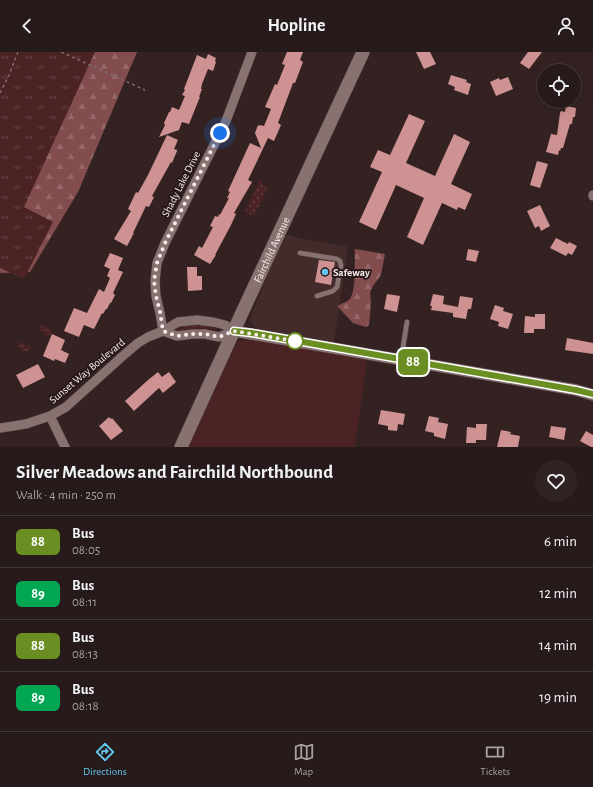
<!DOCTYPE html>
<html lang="en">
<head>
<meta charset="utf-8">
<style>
  :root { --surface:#271a1a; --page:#2f2323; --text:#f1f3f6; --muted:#a4a1a2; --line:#433839; --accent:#65c5ee }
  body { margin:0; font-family:"Alegreya Sans",sans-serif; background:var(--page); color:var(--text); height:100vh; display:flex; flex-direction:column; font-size:15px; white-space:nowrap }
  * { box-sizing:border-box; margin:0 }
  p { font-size:13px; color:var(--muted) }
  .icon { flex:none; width:22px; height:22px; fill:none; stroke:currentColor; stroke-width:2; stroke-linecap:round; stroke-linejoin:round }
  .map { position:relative; height:395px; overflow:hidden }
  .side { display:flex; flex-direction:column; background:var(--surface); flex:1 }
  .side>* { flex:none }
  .badge { padding:0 8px; border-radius:6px; font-size:14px; line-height:26px }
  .tools { position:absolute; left:537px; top:12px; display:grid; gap:8px }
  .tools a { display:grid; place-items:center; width:44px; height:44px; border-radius:50%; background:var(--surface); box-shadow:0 4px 16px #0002,0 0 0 1px var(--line); font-size:20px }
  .you { position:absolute; width:20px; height:20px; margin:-10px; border:3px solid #fff; border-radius:50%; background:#1a73e8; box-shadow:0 0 0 6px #1a73e833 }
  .map>.badge { position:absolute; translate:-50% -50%; box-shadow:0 0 0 2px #fff }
  .round { display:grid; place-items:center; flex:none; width:42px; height:42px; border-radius:21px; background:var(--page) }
  .overview { display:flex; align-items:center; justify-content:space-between; height:68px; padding:0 16px }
  h1 { font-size:19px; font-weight:600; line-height:30px }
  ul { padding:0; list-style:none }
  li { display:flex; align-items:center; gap:12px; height:52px; padding:0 16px; border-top:1px solid var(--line) }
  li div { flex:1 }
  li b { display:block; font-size:15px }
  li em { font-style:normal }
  li .badge { min-width:44px; font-weight:700; text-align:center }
  header { display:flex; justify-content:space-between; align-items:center; height:52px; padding:0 16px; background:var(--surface); font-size:18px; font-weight:600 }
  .dock { display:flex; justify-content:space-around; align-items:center; height:56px; border-top:1px solid var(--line); background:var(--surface); font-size:11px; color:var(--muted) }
  .dock a { display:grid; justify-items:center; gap:2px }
  .dock .active { color:var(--accent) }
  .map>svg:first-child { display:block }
</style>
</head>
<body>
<header><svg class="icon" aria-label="back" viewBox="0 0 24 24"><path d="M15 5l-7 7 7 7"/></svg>Hopline<svg class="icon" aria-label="person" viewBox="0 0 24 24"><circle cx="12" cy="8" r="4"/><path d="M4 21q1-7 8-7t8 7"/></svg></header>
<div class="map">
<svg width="593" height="395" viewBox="0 0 593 395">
  <defs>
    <pattern id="forest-firs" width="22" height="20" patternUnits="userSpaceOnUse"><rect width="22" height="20" fill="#834d4e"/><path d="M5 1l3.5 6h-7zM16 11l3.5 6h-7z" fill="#956768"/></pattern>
    <pattern id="park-tufts" width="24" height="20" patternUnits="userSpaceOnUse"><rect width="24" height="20" fill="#4c2325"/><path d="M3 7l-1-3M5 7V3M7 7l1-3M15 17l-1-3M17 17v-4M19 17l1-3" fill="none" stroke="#674345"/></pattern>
    <pattern id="garden-dots" width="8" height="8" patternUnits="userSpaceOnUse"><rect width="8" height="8" fill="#4c2325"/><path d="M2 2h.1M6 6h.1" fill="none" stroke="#674345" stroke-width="1.8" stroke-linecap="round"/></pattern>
  </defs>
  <rect width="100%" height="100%" fill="#342222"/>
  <path fill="#432b2b" d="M 283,182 L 303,187 L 348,195 L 334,291 L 262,279 L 255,276 L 250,267 Z"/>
  <path fill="#4c2325" d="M 252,287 L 367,307 L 355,395 L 187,395 L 237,290 Z"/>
  <g fill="url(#forest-firs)">
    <path d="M 0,0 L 137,0 L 78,140 L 30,220 L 0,221 Z"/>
    <path d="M 355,197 L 385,202 L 381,223 L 373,234 L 370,241 L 371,251 L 369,273 L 366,275 L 353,271 L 337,254 C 341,252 346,250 349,248 C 357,240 354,208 355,197 Z"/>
  </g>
  <path fill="url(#park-tufts)" d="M 0,0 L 95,0 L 24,155 L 53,170 L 24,227 L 0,216 Z"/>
  <g fill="url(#garden-dots)">
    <path d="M 260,128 L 262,128 L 262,133 L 268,135 L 254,164 L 245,160 Z"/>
    <path d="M 206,272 L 217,275 L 216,277 L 189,277 L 178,278 L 176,277 L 177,274 L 187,273 Z"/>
    <path d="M 40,273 L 50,277 L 52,279 L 48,285 L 44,281 L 39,278 L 39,275 Z"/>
    <path d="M 20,290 L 24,291 L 25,294 L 29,294 L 30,295 L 29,299 L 23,299 L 18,294 Z"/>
  </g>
  <g fill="#cf9292">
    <path d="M 287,0 L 303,0 L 300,8 L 303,10 L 295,31 L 293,31 L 278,71 L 281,73 L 274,89 L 268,86 L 248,128 L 252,130 L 234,161 L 236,162 L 231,173 L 215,203 L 216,203 L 210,212 L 194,203 L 199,194 L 202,196 L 213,175 L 210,174 L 215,164 L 218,165 L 219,162 L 220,163 L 229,146 L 227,146 L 230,140 L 228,139 L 250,91 L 261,96 L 255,81 L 258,73 L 259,74 L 260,73 L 264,74 L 271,57 L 265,55 L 275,32 L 277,33 L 285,13 L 282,12 Z"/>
    <path d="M 416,0 L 430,0 L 436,12 L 424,17 Z"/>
    <path d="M 528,0 L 542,0 L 529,17 L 520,11 Z"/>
    <path d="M 208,2 L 216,6 L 215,9 L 216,10 L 213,19 L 208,17 L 202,32 L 201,37 L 202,37 L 199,45 L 200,45 L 189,72 L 182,70 L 179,78 L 159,85 L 165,73 L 164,71 L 169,60 L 170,60 L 172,55 L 179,58 L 185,44 L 182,43 L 185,38 L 184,37 L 197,3 L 206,7 Z"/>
    <path d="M 451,23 L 467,28 L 466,30 L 471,32 L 468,43 L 454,38 L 455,35 L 448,32 Z"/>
    <path d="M 508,25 L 513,37 L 496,44 L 490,30 L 499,26 L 500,28 Z"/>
    <path d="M 566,54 L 576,56 L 575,65 L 573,65 L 572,72 L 570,72 L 563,96 L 561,96 L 560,99 L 559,98 L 558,103 L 546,100 L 551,82 L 557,83 L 560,61 L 561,59 L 565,60 Z"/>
    <path d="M 409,62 L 425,69 L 406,111 L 435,124 L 454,82 L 470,90 L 451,132 L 472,142 L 465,158 L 458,155 L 457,158 L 442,151 L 423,193 L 407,185 L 424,146 L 396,133 L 376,178 L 359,170 L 382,120 L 370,115 L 378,98 L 390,103 Z"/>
    <path d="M 167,83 L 178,88 L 174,97 L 177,98 L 177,99 L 172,111 L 171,110 L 152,144 L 154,145 L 149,155 L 146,154 L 133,181 L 134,181 L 127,194 L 114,187 L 131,159 L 128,157 L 136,140 L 138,141 L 148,123 Z"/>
    <path d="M 537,109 L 548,112 L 540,136 L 530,133 Z"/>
    <path d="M 540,153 L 550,174 L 541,179 L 539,174 L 535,176 L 527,159 Z"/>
    <path d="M 556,186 L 568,192 L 569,190 L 577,194 L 572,203 L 568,201 L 566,204 L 550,196 Z"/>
    <path d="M 468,197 L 479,199 L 476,210 L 466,208 Z"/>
    <path d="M 110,201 L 123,206 L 118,218 L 123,220 L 113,241 L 115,243 L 111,251 L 110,251 L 107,257 L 106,257 L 103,262 L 102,261 L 94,277 L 84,273 L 79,285 L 64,279 L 74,256 L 87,261 L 99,237 L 104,240 L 110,226 L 107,224 L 110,217 L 104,214 Z"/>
    <path d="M 319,208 L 335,210 L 331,233 L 315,230 Z"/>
    <path d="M 187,215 L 197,215 L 197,224 L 202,224 L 202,238 L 188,239 Z"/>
    <path d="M 387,242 L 400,244 L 397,260 L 384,257 Z"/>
    <path d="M 433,242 L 444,244 L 443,252 L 458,255 L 460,244 L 473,246 L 471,257 L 468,257 L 466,267 L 453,265 L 453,261 L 431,258 L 432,254 L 430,254 Z"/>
    <path d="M 495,253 L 504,256 L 503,259 L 513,262 L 508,277 L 498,274 L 499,270 L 490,267 Z"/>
    <path d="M 535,262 L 545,262 L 545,277 L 534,277 L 534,281 L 524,281 L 525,264 L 535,265 Z"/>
    <path d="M 52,282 L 65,288 L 61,298 L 69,302 L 65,311 L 55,307 L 54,309 L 43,304 Z"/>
    <path d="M 567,286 L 593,291 L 593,302 L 565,298 Z"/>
    <path d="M 38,312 L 45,325 L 23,336 L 16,323 Z"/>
    <path d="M 158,320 L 162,325 L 169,320 L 176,330 L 163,341 L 159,336 L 134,359 L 125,349 L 148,328 Z"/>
    <path d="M 381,358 L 405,362 L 403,373 L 398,372 L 397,379 L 388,378 L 388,374 L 378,372 Z"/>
    <path d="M 429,364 L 439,366 L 438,370 L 448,372 L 445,387 L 434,384 L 434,381 L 425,379 Z"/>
    <path d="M 109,365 L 111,367 L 112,366 L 123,379 L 111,388 L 99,374 Z"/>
    <path d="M 476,372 L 487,372 L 486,388 L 476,388 L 476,391 L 466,391 L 467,375 L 476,376 Z"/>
    <path d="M 551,374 L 566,376 L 564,388 L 549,385 Z"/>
    <path d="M 501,378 L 511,380 L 510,382 L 520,384 L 518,395 L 497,395 Z"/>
    <path d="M 586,379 L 593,383 L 593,395 L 591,395 L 580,389 Z"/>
  </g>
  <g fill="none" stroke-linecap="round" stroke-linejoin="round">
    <g stroke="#504142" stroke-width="6">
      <g id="service">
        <path d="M 300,201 L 337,207 L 340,209 L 341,214 L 337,235 L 333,239 L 317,244"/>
        <path d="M 401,308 L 407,270"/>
      </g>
    </g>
    <g stroke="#504142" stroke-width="10">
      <g id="minor">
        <path d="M 593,143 L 593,144"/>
        <path d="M 163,279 L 160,261 L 156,244 L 155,229 L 157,211 L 165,191 L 226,69 L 252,0"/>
        <path d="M 163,279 L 177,284 L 193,282 L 205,282 L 219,285 L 234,279"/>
        <path d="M 50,364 L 65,395"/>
        <path d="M 0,376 L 26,372 L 50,364 L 66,355 L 125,302 L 138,291 L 148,285 L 163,279 L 178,270 L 197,268 L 213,270 L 225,273 L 234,279"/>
      </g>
    </g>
    <g stroke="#504142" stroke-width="12">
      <path id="tertiary" d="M 234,279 L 576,338 L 593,343"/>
    </g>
    <g stroke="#504142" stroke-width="14">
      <g id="secondary">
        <path id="s1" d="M 181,395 L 241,263 L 363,0"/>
      </g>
    </g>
    <g stroke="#7e6e6e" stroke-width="1.5" stroke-dasharray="3 3" stroke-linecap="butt">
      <path d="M 61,0 L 145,38"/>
      <path d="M 0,41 L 9,23 L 18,0"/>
    </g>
    <use href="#service" stroke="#877271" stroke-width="4.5"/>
    <use href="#minor" stroke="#877271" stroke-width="9"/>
    <use href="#tertiary" stroke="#877271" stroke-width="11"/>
    <use href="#secondary" stroke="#877271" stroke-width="13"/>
  </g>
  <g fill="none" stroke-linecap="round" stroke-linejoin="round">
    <g stroke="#fff" stroke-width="9">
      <path id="line" d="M 234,279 L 252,281 L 576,338 L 593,342"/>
    </g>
    <use href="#line" stroke="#6b8e23" stroke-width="6"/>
    <path stroke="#f9ecec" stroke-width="4" stroke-dasharray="0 7.2" d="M 220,81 L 165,191 L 157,211 L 154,229 L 156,244 L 160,260 L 163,279 L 177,284 L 193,282 L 205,282 L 219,285 L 234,279 L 295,289"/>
  </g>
  <circle fill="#65c5ee" stroke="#291919" stroke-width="1.5" cx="325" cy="220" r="4"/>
  <circle fill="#fff" stroke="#6b8e23" stroke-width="2" cx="295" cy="289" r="8"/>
  <g text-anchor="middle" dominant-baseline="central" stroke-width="4" stroke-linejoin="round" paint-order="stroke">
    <g font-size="11" fill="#f9ecec" stroke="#291919">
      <text transform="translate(181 132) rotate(-63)">Shady Lake Drive</text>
      <text stroke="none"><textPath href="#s1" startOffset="217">Fairchild Avenue</textPath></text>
      <text transform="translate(87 319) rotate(-40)">Sunset Way Boulevard</text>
    </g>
    <g font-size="11" font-weight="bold" fill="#f9ecec" stroke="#291919" text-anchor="start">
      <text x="333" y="220">Safeway</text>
    </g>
  </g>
</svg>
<div class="tools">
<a><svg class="icon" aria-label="locate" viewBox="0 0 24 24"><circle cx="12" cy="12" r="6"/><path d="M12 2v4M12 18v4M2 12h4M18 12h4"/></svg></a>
</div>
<div class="you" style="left:220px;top:81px"></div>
<b class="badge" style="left:413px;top:310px;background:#6b8e23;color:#fff">88</b>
</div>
<section class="side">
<div class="overview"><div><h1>Silver Meadows and Fairchild Northbound</h1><p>Walk · 4 min · 250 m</p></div><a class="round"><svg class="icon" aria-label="heart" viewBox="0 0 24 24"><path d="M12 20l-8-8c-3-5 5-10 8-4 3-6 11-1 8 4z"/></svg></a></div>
<ul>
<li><span class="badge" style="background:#6b8e23;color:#fff">88</span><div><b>Bus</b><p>08:05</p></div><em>6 min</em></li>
<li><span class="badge" style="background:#00a651;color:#fff">89</span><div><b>Bus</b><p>08:11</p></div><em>12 min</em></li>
<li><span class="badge" style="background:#6b8e23;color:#fff">88</span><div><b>Bus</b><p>08:13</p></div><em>14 min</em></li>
<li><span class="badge" style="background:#00a651;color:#fff">89</span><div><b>Bus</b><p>08:18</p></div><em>19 min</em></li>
</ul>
</section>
<nav class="dock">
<a class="active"><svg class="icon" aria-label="directions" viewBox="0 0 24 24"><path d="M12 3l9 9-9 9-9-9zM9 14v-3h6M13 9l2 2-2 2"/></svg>Directions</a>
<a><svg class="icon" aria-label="map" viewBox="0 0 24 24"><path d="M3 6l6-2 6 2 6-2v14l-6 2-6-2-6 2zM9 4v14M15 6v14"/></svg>Map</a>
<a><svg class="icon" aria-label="tickets" viewBox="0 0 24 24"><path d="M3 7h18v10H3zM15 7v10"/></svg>Tickets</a>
</nav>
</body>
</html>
